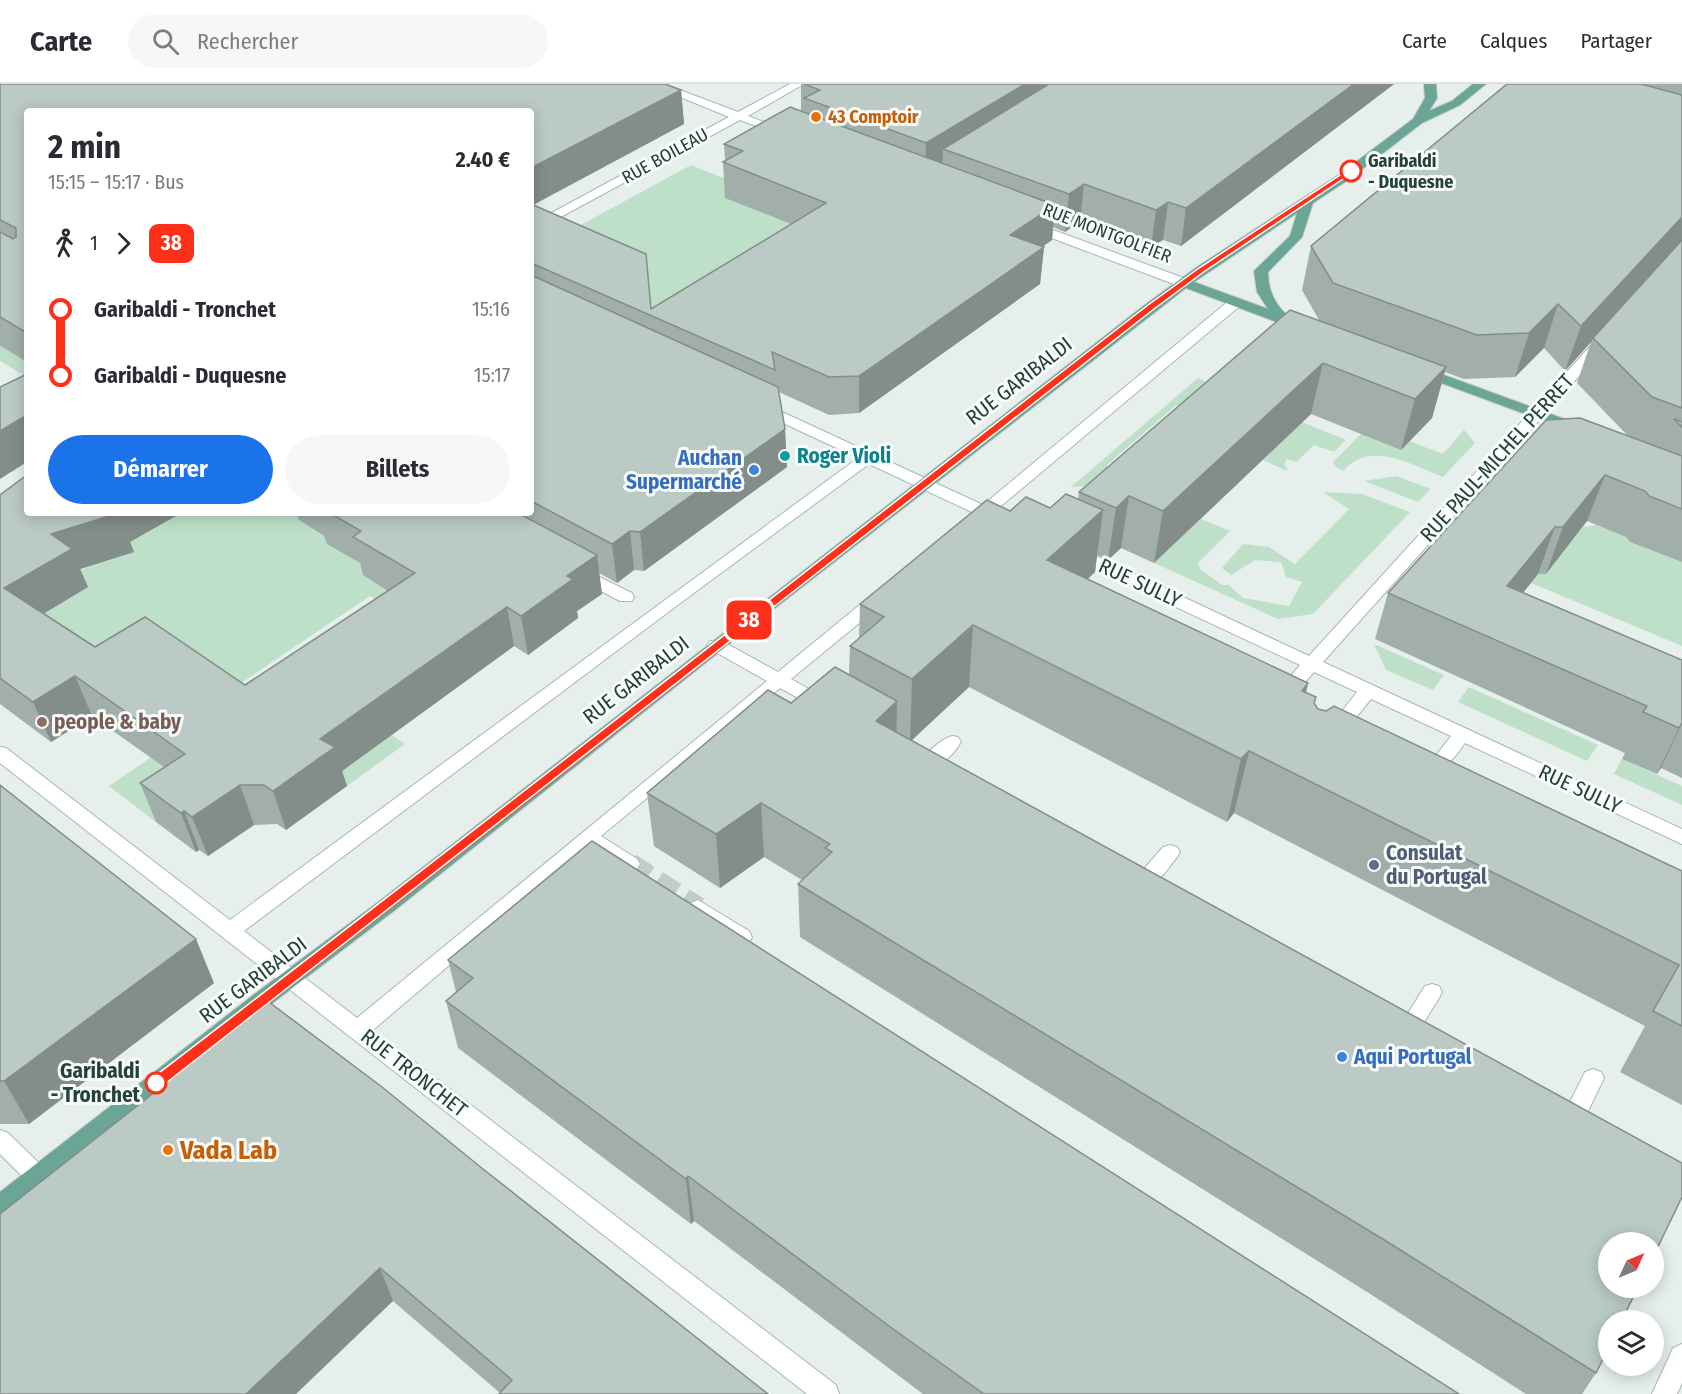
<!DOCTYPE html>
<html lang="fr">
<head>
<meta charset="utf-8">
<style>
  :root { --surface:#fff; --page:#f7f7f7; --text:#2b2b33; --muted:#7c7c81; --line:#e1e1e2; --accent:#1a73e8 }
  body { margin:0; font-family:"Fira Sans Condensed",sans-serif; background:var(--page); color:var(--text); height:100vh; display:flex; flex-direction:column; font-size:22px; white-space:nowrap }
  * { box-sizing:border-box; margin:0 }
  p { font-size:20px; color:var(--muted) }
  .icon { flex:none; width:33px; height:33px; fill:none; stroke:currentColor; stroke-width:2; stroke-linecap:round; stroke-linejoin:round }
  .map { position:relative; flex:1; overflow:hidden }
  .drawer { position:absolute; left:24px; top:24px; width:510px; height:408px; display:flex; flex-direction:column; background:var(--surface); border-radius:6px; box-shadow:0 3px 15px #0003 }
  .drawer>* { flex:none }
  .badge { padding:0 12px; border-radius:9px; font-size:21px; line-height:39px }
  .needle { width:39px; rotate:46deg }
  .tools { position:absolute; left:1598px; top:1148px; display:grid; gap:12px }
  .tools a { display:grid; place-items:center; width:66px; height:66px; border-radius:50%; background:var(--surface); box-shadow:0 3px 15px #0003; font-size:30px }
  .map>.badge { position:absolute; translate:-50% -50%; box-shadow:0 0 0 3px #fff }
  .legs { display:flex; align-items:center; gap:9px; height:66px; padding:0 24px; font-size:20px }
  .legs p { margin-inline-start:auto }
  .summary { display:flex; align-items:center; justify-content:space-between; height:102px; padding:0 24px }
  h1 { font-size:33px; font-weight:700; line-height:45px }
  .button { display:flex; gap:12px; margin-top:auto; padding:12px 24px }
  .button a { flex:1; height:69px; border-radius:36px; background:var(--accent); color:#fff; font-size:24px; font-weight:700; line-height:69px; text-align:center }
  .button a+a { background:var(--page); color:var(--text) }
  ul { padding:0 24px; list-style:none }
  li { display:flex; align-items:center; gap:21px; height:66px; font-size:22px }
  li i { display:grid; place-items:center; width:9px; height:100%; margin:0 8px; background:currentColor }
  li i::after { content:''; width:15px; height:15px; margin:-8px; border:4px solid; border-radius:50%; background:var(--surface) }
  li p { margin-inline-start:auto }
  li:first-child i { background:linear-gradient(#0000 50%,currentColor 0) }
  li:last-child i { background:linear-gradient(currentColor 50%,#0000 0) }
  header { display:flex; align-items:center; gap:36px; box-sizing:border-box; height:84px; padding:0 30px; background:var(--surface); border-bottom:2px solid var(--line) }
  header strong { font-size:28px }
  nav { display:flex; gap:33px; margin-inline-start:auto; font-size:21px }
  .search { width:420px; height:54px; background:var(--page); display:flex; align-items:center; gap:15px; box-sizing:border-box; padding:0 21px; border-radius:33px; color:var(--muted); font-size:22px }
  .map>svg:first-child { display:block }
</style>
</head>
<body>
<header>
<strong>Carte</strong>
<div class="search"><svg class="icon" aria-label="search" viewBox="0 0 24 24"><circle cx="10" cy="10" r="6"/><path d="M15 15l6 6"/></svg>Rechercher</div>
<nav><a>Carte</a><a>Calques</a><a>Partager</a></nav>
</header>
<div class="map">
<svg width="1682" height="1310" viewBox="0 0 1682 1310">
  <rect width="100%" height="100%" fill="#e6efeb"/>
  <g fill="#bfe0c8">
    <path d="M 691,81 L 726,95 L 969,192 L 680,246 L 546,160 Z"/>
    <path d="M 0,262 L 27,278 L 27,293 L 0,277 Z"/>
    <path d="M 1198,294 L 1206,298 L 1191,317 L 1175,322 L 1107,381 L 1108,385 L 1086,402 L 1071,403 Z"/>
    <path d="M 1302,338 L 1346,356 L 1334,368 L 1314,361 L 1296,378 L 1287,375 L 1284,380 L 1288,385 L 1285,386 L 1263,376 Z"/>
    <path d="M 1369,342 L 1401,366 L 1409,357 L 1443,370 L 1464,346 L 1475,359 L 1443,393 C 1412,381 1370,355 1343,387 L 1336,383 L 1333,378 Z"/>
    <path d="M 1396,392 L 1431,405 L 1418,418 L 1364,397 Z"/>
    <path d="M 1323,408 L 1362,410 L 1410,428 L 1313,530 L 1278,535 L 1154,479 L 1201,435 L 1230,447 L 1198,479 L 1200,485 L 1222,501 L 1229,501 L 1243,514 L 1289,522 L 1302,498 L 1286,493 L 1281,478 L 1255,476 L 1231,491 L 1222,484 L 1243,460 L 1269,463 L 1295,480 L 1349,425 Z"/>
    <path d="M 181,429 L 310,429 L 299,436 L 415,512 L 416,542 L 370,512 L 219,614 L 107,604 L 21,543 L 71,478 L 82,486 Z"/>
    <path d="M 1597,441 L 1626,453 L 1630,458 L 1682,478 L 1682,562 L 1531,499 L 1538,490 L 1546,490 L 1583,443 Z"/>
    <path d="M 1374,560 L 1444,591 L 1433,606 L 1386,586 Z"/>
    <path d="M 1469,603 L 1598,661 L 1587,677 L 1458,618 Z"/>
    <path d="M 386,647 L 405,660 L 347,702 L 328,689 Z"/>
    <path d="M 159,668 L 205,705 L 156,738 L 109,702 Z"/>
    <path d="M 1622,675 L 1682,702 L 1682,721 L 1614,690 Z"/>
  </g>
  <g fill="none" stroke-linecap="round" stroke-linejoin="round">
    <path stroke="#bfccc8" stroke-width="22" stroke-dasharray="22 10" stroke-linecap="butt" d="M 630,780 L 698,824"/>
    <g stroke="#a8b8b2" stroke-width="2">
      <g id="minor">
        <path d="M 648,0 L 664,0 L 738,28 L 790,0 L 804,0 L 748,32 L 785,46 L 785,50 L 777,50 L 740,36 L 531,149 L 531,140 L 729,33 Z"/>
        <path d="M 1029,137 L 1189,196 L 1191,199 L 1189,202 L 1179,202 L 1025,144 L 1023,141 Z"/>
        <path d="M 1236,214 L 1241,215 L 1243,218 L 1241,221 L 995,427 L 1006,434 L 1004,437 L 998,439 L 986,434 L 977,439 L 971,437 L 969,434 L 974,429 L 869,380 L 679,520 L 244,847 L 357,934 L 767,597 L 710,565 L 707,561 L 710,557 L 722,557 L 778,588 L 873,510 L 885,510 L 887,514 L 885,518 L 791,595 L 830,617 L 833,621 L 830,625 L 818,625 L 780,604 L 601,752 L 637,775 L 640,780 L 637,785 C 621,790 601,771 588,763 L 373,946 L 836,1301 L 839,1310 L 807,1310 L 0,679 L 0,663 L 6,664 L 230,836 L 858,374 L 757,327 L 755,324 L 757,321 L 767,321 L 983,421 L 1231,215 Z"/>
        <path d="M 1600,256 L 1605,257 L 1607,260 L 1605,263 L 1323,578 L 1682,745 L 1682,760 L 1465,659 C 1457,669 1451,683 1437,679 L 1434,674 L 1451,652 L 1371,615 L 1340,653 L 1334,655 L 1328,653 L 1325,649 L 1328,645 L 1357,608 L 1314,588 L 1296,608 L 1284,608 L 1281,604 L 1300,581 L 1069,473 L 1067,469 L 1069,465 L 1081,465 L 1309,572 L 1595,257 Z"/>
        <path d="M 579,483 L 632,509 L 634,513 L 632,517 L 620,517 L 573,492 L 571,488 L 573,484 Z"/>
        <path d="M 952,652 L 958,653 L 961,658 C 954,670 937,688 923,684 L 920,679 C 926,669 941,655 952,652 Z"/>
        <path d="M 1170,761 L 1177,763 L 1180,768 L 1177,773 C 1167,785 1154,809 1137,803 L 1134,798 L 1137,793 L 1163,763 Z"/>
        <path d="M 698,816 L 749,847 L 752,853 L 749,859 L 742,861 L 735,859 L 691,829 L 688,824 L 691,819 Z"/>
        <path d="M 1432,900 L 1439,902 L 1442,908 L 1439,914 L 1416,951 L 1409,954 L 1402,951 L 1399,945 L 1402,939 L 1425,902 Z"/>
        <path d="M 1593,985 L 1601,988 L 1604,994 L 1581,1042 L 1573,1044 L 1565,1042 L 1562,1035 L 1565,1028 L 1585,988 Z"/>
        <path d="M 0,1046 L 8,1049 L 45,1085 L 48,1092 L 45,1099 L 37,1102 L 29,1099 L 0,1070 Z"/>
        <path d="M 1682,1260 L 1682,1299 L 1677,1310 L 1652,1310 L 1673,1264 Z"/>
      </g>
    </g>
    <g stroke="#c2cac8" stroke-width="2">
      <g id="major">
        <path d="M 1424,0 L 1436,0 L 1437,14 L 1429,27 L 1452,17 L 1473,0 L 1486,0 L 1460,21 L 1422,39 L 1348,96 L 1313,119 L 1302,153 L 1268,188 C 1268,206 1276,225 1292,234 C 1298,238 1305,238 1310,243 L 1308,246 L 1298,246 L 1186,204 L 738,553 L 395,826 L 266,924 L 8,1128 L 0,1131 L 0,1108 L 252,912 L 381,816 L 1146,220 L 1197,183 L 1340,90 L 1413,35 L 1425,14 ZM 1297,129 L 1290,152 L 1254,187 L 1257,208 L 1268,225 L 1194,198 Z"/>
        <path d="M 1422,283 L 1581,341 L 1583,344 L 1576,348 L 1571,347 L 1417,290 L 1415,287 L 1417,284 Z"/>
      </g>
    </g>
    <use href="#minor" fill="#fff" fill-rule="evenodd"/>
    <use href="#major" fill="#6aa596" fill-rule="evenodd"/>
  </g>
  <g fill="#a1aea9">
    <path d="M 0,0 L 665,0 L 681,6 L 684,40 L 533,121 L 646,170 L 651,225 L 791,140 L 725,114 L 723,78 L 725,77 L 724,60 L 790,23 L 801,27 L 801,0 L 1394,0 L 1181,162 L 1163,156 L 1151,163 L 1080,137 L 1065,148 L 1053,143 L 1052,156 L 1042,163 L 1044,163 L 1040,200 L 859,329 L 829,331 L 779,308 L 785,345 L 787,383 L 644,487 L 634,486 L 617,499 L 599,489 L 602,510 L 577,527 L 578,534 L 528,571 L 514,562 L 342,687 L 347,702 L 286,746 L 277,740 L 254,741 L 208,772 L 199,766 L 196,768 L 156,738 L 140,699 L 164,683 L 92,632 L 51,658 L 0,620 L 0,411 L 27,391 L 27,429 L 181,429 L 130,458 L 134,468 L 80,485 L 88,503 L 43,530 L 95,563 L 145,533 L 245,601 L 388,507 L 363,491 L 360,479 L 327,460 L 324,452 L 299,436 L 297,429 L 531,429 L 531,27 L 27,27 L 27,278 L 0,262 Z"/>
    <path d="M 1507,0 L 1682,0 L 1682,478 L 1630,458 L 1626,453 L 1587,437 L 1546,490 L 1538,490 L 1523,509 L 1682,576 L 1682,694 L 1661,684 L 1657,690 L 1622,675 L 1625,669 L 1375,555 L 1388,509 L 1628,352 L 1577,299 L 1591,258 L 1565,287 L 1544,264 L 1515,293 L 1464,295 L 1445,288 L 1432,334 L 1401,366 L 1311,330 L 1154,479 L 1121,464 L 1108,476 L 1097,471 L 1095,488 L 1088,495 L 1308,599 L 1306,609 L 1318,625 L 1682,787 L 1682,1021 L 1620,988 L 1645,942 L 1234,729 L 1227,738 L 969,603 L 911,656 L 1596,1289 L 1582,1310 L 1526,1310 L 1364,1206 L 800,853 L 798,800 L 802,796 L 764,773 L 720,804 L 654,762 L 647,709 L 791,619 L 849,591 L 850,562 L 859,554 L 860,520 L 1010,427 L 1050,424 L 1078,415 L 1079,408 L 1319,236 L 1302,206 L 1311,162 Z"/>
    <path d="M 0,701 L 214,899 L 29,1040 L 0,1040 Z"/>
    <path d="M 448,876 L 1459,1310 L 923,1310 L 694,1137 L 691,1140 L 458,964 L 446,917 L 456,908 Z"/>
    <path d="M 483,1085 L 768,1310 L 500,1309 L 393,1217 L 0,1310 Z"/>
  </g>
  <g fill="#838d89">
    <path d="M 1025,0 L 1080,0 L 943,65 L 942,85 L 925,96 L 926,59 Z"/>
    <path d="M 1354,0 L 1394,0 L 1181,162 L 1186,124 Z"/>
    <path d="M 681,6 L 684,40 L 531,122 L 531,84 Z"/>
    <path d="M 1084,100 L 1080,137 L 1065,148 L 1069,110 Z"/>
    <path d="M 1168,118 L 1163,156 L 1151,163 L 1156,126 Z"/>
    <path d="M 1055,121 L 1052,156 L 1007,187 L 1010,151 Z"/>
    <path d="M 1682,133 L 1682,164 L 1593,254 L 1591,258 L 1565,287 L 1581,242 Z"/>
    <path d="M 1044,163 L 1040,200 L 859,329 L 859,292 Z"/>
    <path d="M 1558,220 L 1544,264 L 1515,293 L 1529,249 Z"/>
    <path d="M 1323,279 L 1311,330 L 1154,479 L 1163,427 Z"/>
    <path d="M 1446,283 L 1432,334 L 1401,366 L 1415,315 Z"/>
    <path d="M 27,331 L 27,378 L 0,395 L 0,347 Z"/>
    <path d="M 785,345 L 787,383 L 644,487 L 640,448 Z"/>
    <path d="M 1605,391 L 1587,437 L 1546,490 L 1563,443 Z"/>
    <path d="M 1129,412 L 1121,464 L 1108,476 L 1116,424 Z"/>
    <path d="M 1103,426 L 1095,488 L 1041,538 L 1047,476 Z"/>
    <path d="M 112,429 L 181,429 L 130,458 L 134,468 L 80,485 L 88,503 L 21,543 L 4,504 L 51,450 Z"/>
    <path d="M 1555,443 L 1538,490 L 1491,549 L 1507,502 Z"/>
    <path d="M 630,447 L 634,486 L 617,499 L 612,460 Z"/>
    <path d="M 597,471 L 602,510 L 577,527 L 578,534 L 528,571 L 521,532 L 567,492 Z"/>
    <path d="M 507,523 L 514,562 L 342,687 L 347,702 L 286,746 L 273,707 L 320,655 Z"/>
    <path d="M 973,541 L 969,603 L 910,658 L 912,595 Z"/>
    <path d="M 75,592 L 92,632 L 51,658 L 33,618 Z"/>
    <path d="M 1308,599 L 1292,662 L 1302,607 Z"/>
    <path d="M 897,617 L 896,671 L 876,637 Z"/>
    <path d="M 1682,639 L 1661,684 L 1657,690 L 1679,644 Z"/>
    <path d="M 1249,667 L 1234,729 L 1227,738 L 1241,675 Z"/>
    <path d="M 240,701 L 254,741 L 208,772 L 192,733 Z"/>
    <path d="M 761,719 L 764,773 L 720,804 L 716,750 Z"/>
    <path d="M 184,727 L 199,766 L 196,768 L 181,729 Z"/>
    <path d="M 196,855 L 214,899 L 29,1040 L 4,997 Z"/>
    <path d="M 688,1092 L 694,1137 L 691,1140 L 686,1095 Z"/>
    <path d="M 380,1184 L 393,1217 L 296,1310 L 246,1310 Z"/>
  </g>
  <g fill="#bbcac4" stroke="#838d89" stroke-width="1.5">
    <path d="M 0,0 L 665,0 L 681,6 L 531,84 L 531,27 L 27,27 L 27,249 L 0,233 L 0,148 L 13,155 L 16,153 L 16,144 L 0,136 Z"/>
    <path d="M 804,0 L 1025,0 L 926,59 L 804,14 L 820,6 Z"/>
    <path d="M 1049,0 L 1354,0 L 1186,124 L 1168,118 L 1156,126 L 1084,100 L 1069,110 L 943,65 Z"/>
    <path d="M 1507,0 L 1641,0 L 1682,11 L 1682,133 L 1581,242 L 1558,220 L 1529,249 L 1477,251 L 1333,199 L 1311,162 Z"/>
    <path d="M 790,23 L 1055,121 L 1010,151 L 1044,163 L 859,292 L 829,293 L 772,268 L 775,286 L 531,179 L 531,120 L 646,170 L 651,225 L 826,119 L 723,78 L 743,67 L 724,60 Z"/>
    <path d="M 1682,156 L 1682,324 L 1652,313 L 1593,254 Z"/>
    <path d="M 531,191 L 778,303 L 785,345 L 640,448 L 630,447 L 612,460 L 531,417 Z"/>
    <path d="M 1290,226 L 1446,283 L 1415,315 L 1323,279 L 1163,427 L 1129,412 L 1116,424 L 1079,408 Z"/>
    <path d="M 27,290 L 27,331 L 0,347 L 0,303 Z"/>
    <path d="M 1580,334 L 1682,372 L 1682,425 L 1649,412 L 1645,407 L 1605,391 L 1563,443 L 1555,443 L 1507,502 L 1682,576 L 1682,639 L 1679,644 L 1643,628 L 1647,622 L 1388,509 L 1546,336 Z"/>
    <path d="M 1674,335 L 1682,338 L 1682,343 Z"/>
    <path d="M 27,391 L 27,429 L 119,429 L 51,450 L 72,465 L 4,504 L 95,563 L 145,533 L 245,601 L 415,489 L 353,453 L 361,447 L 330,429 L 518,429 L 597,471 L 567,492 L 573,495 L 521,532 L 507,523 L 320,655 L 335,663 L 273,707 L 264,701 L 240,701 L 192,733 L 184,727 L 181,729 L 140,699 L 185,670 L 75,592 L 33,618 L 0,594 L 0,411 Z"/>
    <path d="M 1066,410 L 1103,426 L 1047,476 L 1308,599 L 1302,607 L 1316,613 L 1314,619 L 1318,625 L 1326,627 L 1334,622 L 1682,787 L 1682,942 L 1653,927 L 1679,881 L 1249,667 L 1241,675 L 973,541 L 912,595 L 850,562 L 884,533 L 860,520 L 987,416 L 1010,427 L 1026,413 L 1050,424 Z"/>
    <path d="M 835,583 L 897,617 L 876,637 L 1682,1079 L 1682,1113 L 1653,1173 L 1653,1158 L 1608,1158 L 1608,1203 L 1638,1203 L 1622,1236 L 1608,1236 L 1608,1265 L 1596,1289 L 1386,1157 L 798,800 L 832,768 L 825,764 L 830,760 L 761,719 L 716,750 L 647,709 L 768,606 L 791,619 Z"/>
    <path d="M 0,701 L 196,855 L 4,997 L 0,997 Z"/>
    <path d="M 592,757 L 1459,1310 L 984,1310 L 889,1242 L 688,1092 L 686,1095 L 446,917 L 473,894 L 448,876 Z"/>
    <path d="M 269,918 L 382,1003 L 483,1085 L 768,1310 L 499,1310 L 512,1296 L 380,1184 L 246,1310 L 0,1310 L 0,1130 Z"/>
  </g>
  <path fill="#ff301a" stroke="#fff" stroke-width="1.5" d="M 1349,85 L 1355,87 L 1205,187 L 1154,225 C 823,484 494,746 161,1003 L 151,1003 L 149,999 L 151,995 C 486,739 815,479 1148,221 L 1199,184 Z"/>
  <g fill="#e8710a" stroke="#f7fbf9" stroke-width="2">
    <circle cx="816" cy="33" r="6"/>
    <circle cx="168" cy="1066" r="6"/>
  </g>
  <g fill="#fff" stroke="#ff301a" stroke-width="3">
    <circle cx="1351" cy="87" r="10"/>
    <circle cx="156" cy="999" r="10"/>
  </g>
  <circle fill="#0f9aa8" stroke="#f7fbf9" stroke-width="2" cx="785" cy="372" r="6"/>
  <g fill="#3f7fe0" stroke="#f7fbf9" stroke-width="2">
    <circle cx="754" cy="386" r="6"/>
    <circle cx="1342" cy="973" r="6"/>
  </g>
  <circle fill="#8d6e63" stroke="#f7fbf9" stroke-width="2" cx="42" cy="638" r="6"/>
  <circle fill="#5c6f8a" stroke="#f7fbf9" stroke-width="2" cx="1374" cy="781" r="6"/>
  <g text-anchor="middle" dominant-baseline="central" stroke-width="6" stroke-linejoin="round" paint-order="stroke">
    <g font-size="18" font-weight="bold" fill="#c56008" stroke="#f7fbf9" text-anchor="start">
      <text x="828" y="33">43 Comptoir</text>
    </g>
    <g font-size="18" fill="#24423a" stroke="#f7fbf9">
      <text transform="translate(665 72) rotate(-29)">RUE BOILEAU</text>
      <text transform="translate(1107 149) rotate(21)">RUE MONTGOLFIER</text>
    </g>
    <g font-size="18" font-weight="bold" fill="#24423a" stroke="#f7fbf9" text-anchor="start">
      <text x="1368" y="77">Garibaldi<tspan x="1368" dy="21">- Duquesne</tspan></text>
    </g>
    <g font-size="21" fill="#24423a" stroke="#f7fbf9">
      <text transform="translate(1019 297) rotate(-38)">RUE GARIBALDI</text>
      <text transform="translate(1497 374) rotate(-48)">RUE PAUL-MICHEL PERRET</text>
      <text transform="translate(1140 499) rotate(25)">RUE SULLY</text>
      <text transform="translate(636 596) rotate(-38)">RUE GARIBALDI</text>
      <text transform="translate(1580 705) rotate(25)">RUE SULLY</text>
      <text transform="translate(253 896) rotate(-37)">RUE GARIBALDI</text>
      <text transform="translate(414 989) rotate(38)">RUE TRONCHET</text>
    </g>
    <g font-size="21" font-weight="bold" fill="#0d838f" stroke="#f7fbf9" text-anchor="start">
      <text x="797" y="372">Roger Violi</text>
    </g>
    <g font-size="21" font-weight="bold" fill="#366cbe" stroke="#f7fbf9" text-anchor="end">
      <text x="742" y="374">Auchan<tspan x="742" dy="24">Supermarché</tspan></text>
      <text x="1354" y="973" text-anchor="start">Aqui Portugal</text>
    </g>
    <g font-size="21" font-weight="bold" fill="#785e54" stroke="#f7fbf9" text-anchor="start">
      <text x="54" y="638">people &amp; baby</text>
    </g>
    <g font-size="21" font-weight="bold" fill="#4e5e75" stroke="#f7fbf9" text-anchor="start">
      <text x="1386" y="769">Consulat<tspan x="1386" dy="24">du Portugal</tspan></text>
    </g>
    <g font-size="21" font-weight="bold" fill="#24423a" stroke="#f7fbf9" text-anchor="end">
      <text x="140" y="987">Garibaldi<tspan x="140" dy="24">- Tronchet</tspan></text>
    </g>
    <g font-size="26" font-weight="bold" fill="#c56008" stroke="#f7fbf9" text-anchor="start">
      <text x="180" y="1066">Vada Lab</text>
    </g>
  </g>
</svg>
<div class="tools">
<a><svg class="needle" viewBox="-14 -14 28 28"><path d="M0-13l5 13h-10z" fill="#e53935"/><path d="M0 13l5-13h-10z" fill="#7c7c81"/></svg></a>
<a><svg class="icon" aria-label="layers" viewBox="0 0 24 24"><path d="M12 4l9 5-9 5-9-5zM3 14l9 5 9-5"/></svg></a>
</div>
<b class="badge" style="left:749px;top:536px;background:#ff301a;color:#fff">38</b>
<section class="drawer">
<div class="summary"><div><h1>2 min</h1><p>15:15 – 15:17 · Bus</p></div><b>2.40 €</b></div>
<div class="legs"><svg class="icon" aria-label="walk" viewBox="0 0 24 24"><circle cx="13" cy="4" r="2"/><path d="M13 8l-2 6 4 7M11 14l-3 7M7 12l3-4h3l4 4"/></svg>1<svg class="icon" aria-label="forward" viewBox="0 0 24 24"><path d="M9 5l7 7-7 7"/></svg><b class="badge" style="background:#ff301a;color:#fff">38</b></div>
<ul>
<li><i style="color:#ff301a"></i><b>Garibaldi - Tronchet</b><p>15:16</p></li>
<li><i style="color:#ff301a"></i><b>Garibaldi - Duquesne</b><p>15:17</p></li>
</ul>
<div class="button"><a>Démarrer</a><a>Billets</a></div>
</section>
</div>
</body>
</html>
